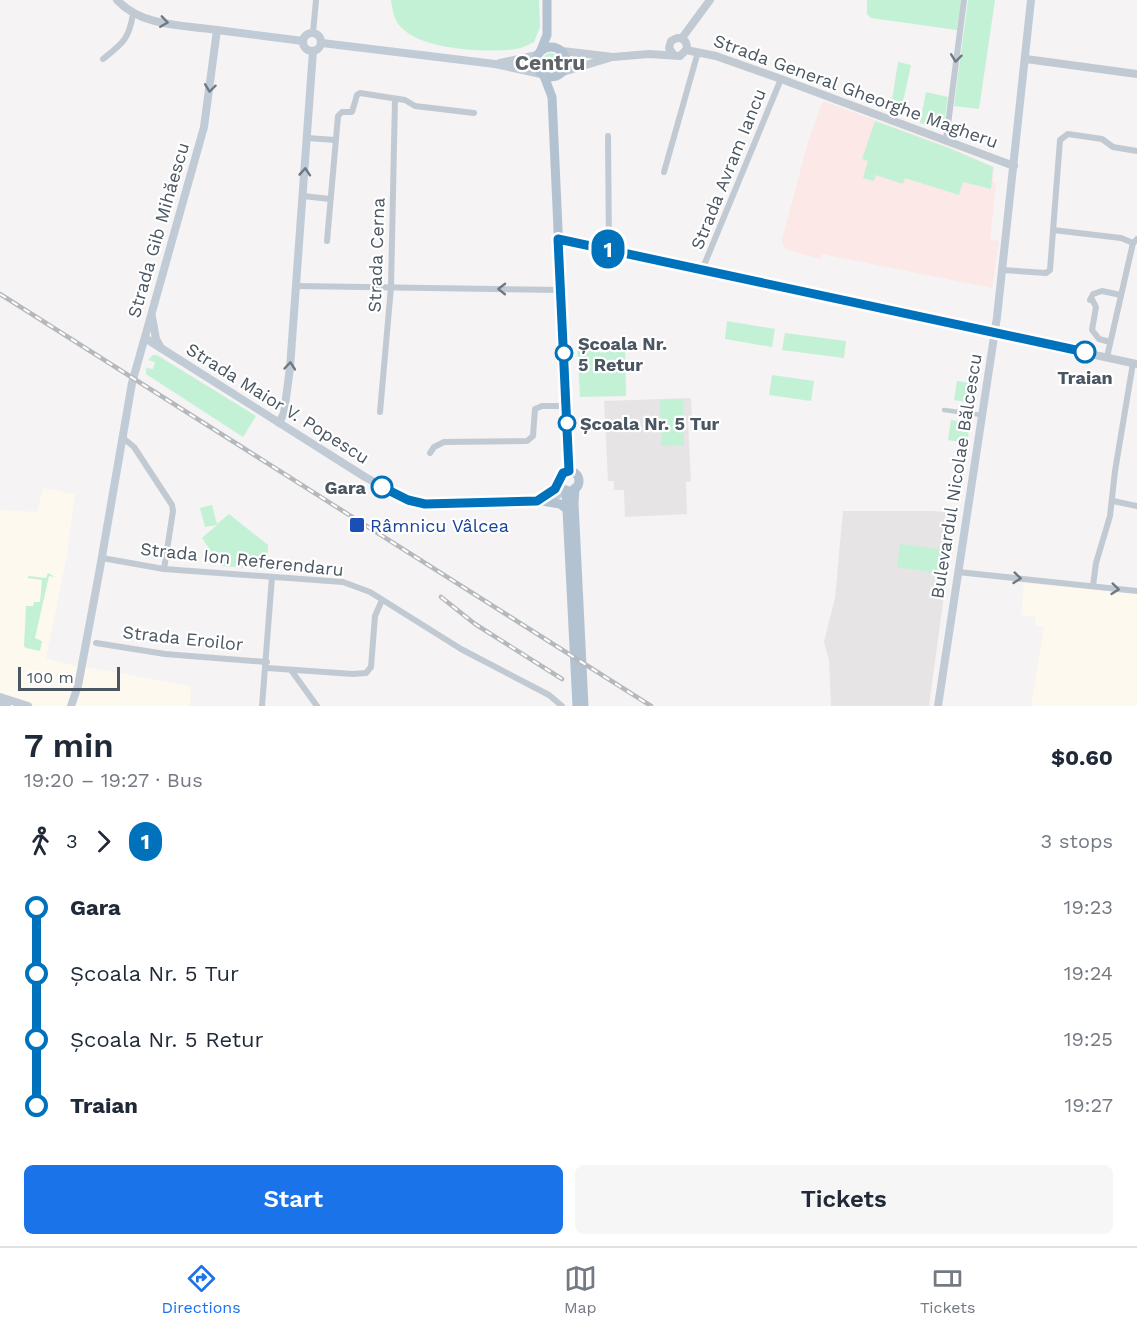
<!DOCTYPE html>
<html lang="en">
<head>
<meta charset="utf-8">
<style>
  :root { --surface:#fff; --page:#f6f6f7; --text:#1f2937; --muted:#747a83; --line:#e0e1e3; --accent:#1a73e8 }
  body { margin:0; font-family:"Work Sans",sans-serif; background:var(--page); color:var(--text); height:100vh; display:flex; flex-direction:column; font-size:22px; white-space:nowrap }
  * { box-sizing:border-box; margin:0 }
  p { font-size:20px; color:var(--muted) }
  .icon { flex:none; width:33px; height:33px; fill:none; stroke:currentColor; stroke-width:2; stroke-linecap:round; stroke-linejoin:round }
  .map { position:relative; height:706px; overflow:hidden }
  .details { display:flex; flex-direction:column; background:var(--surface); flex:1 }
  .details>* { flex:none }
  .badge { padding:0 12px; border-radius:20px; font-size:21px; line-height:39px }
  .scale { position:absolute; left:18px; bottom:15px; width:102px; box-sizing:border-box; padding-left:6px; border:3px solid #4a5661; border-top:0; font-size:16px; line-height:21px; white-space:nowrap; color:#4a5661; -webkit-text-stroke:4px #fff; paint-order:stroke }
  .map>.badge { position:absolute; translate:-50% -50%; box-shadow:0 0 0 3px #fff }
  .legs { display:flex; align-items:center; gap:9px; height:66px; padding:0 24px; font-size:20px }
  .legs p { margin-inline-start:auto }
  .overview { display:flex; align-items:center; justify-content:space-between; height:102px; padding:0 24px }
  h1 { font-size:33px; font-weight:600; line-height:45px }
  .action { display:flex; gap:12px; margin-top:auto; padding:12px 24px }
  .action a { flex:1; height:69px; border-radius:9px; background:var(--accent); color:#fff; font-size:24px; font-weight:600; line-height:69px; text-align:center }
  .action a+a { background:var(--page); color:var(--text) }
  ul { padding:0 24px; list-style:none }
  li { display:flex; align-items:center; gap:21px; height:66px; font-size:22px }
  li i { display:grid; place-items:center; width:9px; height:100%; margin:0 8px; background:currentColor }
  li i::after { content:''; width:15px; height:15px; margin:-8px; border:4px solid; border-radius:50%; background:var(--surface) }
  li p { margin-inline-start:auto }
  li:first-child i { background:linear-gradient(#0000 50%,currentColor 0) }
  li:last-child i { background:linear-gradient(currentColor 50%,#0000 0) }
  .dock { display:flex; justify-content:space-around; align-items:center; height:84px; border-top:2px solid var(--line); background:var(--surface); font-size:16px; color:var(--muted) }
  .dock a { display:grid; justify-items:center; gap:3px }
  .dock .current { color:var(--accent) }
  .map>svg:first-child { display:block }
</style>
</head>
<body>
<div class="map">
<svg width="1137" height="706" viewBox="0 0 1137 706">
  <rect width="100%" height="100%" fill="#f5f3f3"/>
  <g fill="#fdf9ef">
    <path d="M 43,488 L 75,494 L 67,555 L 46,658 L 69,664 L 191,686 L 190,706 L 0,706 L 0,510 L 37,512 Z"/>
    <path d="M 1024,583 L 1137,594 L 1137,706 L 1031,706 L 1044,627 L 1035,626 L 1036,617 L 1021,615 Z"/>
  </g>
  <g fill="#e6e4e5">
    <path d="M 691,398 L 692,422 L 688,423 L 691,481 L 686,482 L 687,514 L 625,517 L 624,490 L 614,490 L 614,481 L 608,481 L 604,401 Z"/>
    <path d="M 843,511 L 934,511 L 955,513 L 929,706 L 831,706 L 829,660 L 824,642 L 835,598 Z"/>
  </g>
  <path fill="#fce8e6" d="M 823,101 L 951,148 L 994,167 L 993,182 L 996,183 L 990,240 L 999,241 L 992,288 L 822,254 L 820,259 L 788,250 L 784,247 L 782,240 L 809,139 Z"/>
  <g fill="#c3f1d5">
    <path d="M 391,0 L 539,0 L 540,27 L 534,42 C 528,45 522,48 516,49 C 487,53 419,50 400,26 C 394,20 392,8 391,0 Z"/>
    <path d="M 867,0 L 961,0 L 957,30 L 871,18 L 867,14 Z"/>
    <path d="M 968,0 L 995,0 L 979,109 L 954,106 Z"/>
    <circle cx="551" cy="62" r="9"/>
    <path d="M 898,62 L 911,65 L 900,116 L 890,113 Z"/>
    <path d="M 795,67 L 823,76 L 822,87 L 792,75 Z"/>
    <path d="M 926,92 L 948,97 L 943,129 L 939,130 L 920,123 Z"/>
    <path d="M 875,121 L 951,149 L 993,167 L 991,189 L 963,182 L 959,195 L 905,178 L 903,184 L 876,175 L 874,181 L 863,178 L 868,161 L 862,159 Z"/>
    <path d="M 727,321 L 775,329 L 772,347 L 725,339 Z"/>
    <path d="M 785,333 L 846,341 L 844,358 L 782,350 Z"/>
    <path d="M 577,339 L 585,339 C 592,356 610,357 620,342 L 625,342 L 626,396 L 580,397 Z"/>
    <path d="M 153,355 L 157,355 L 256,416 L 243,437 L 146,374 L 146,368 L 153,369 L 155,362 L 148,360 Z"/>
    <path d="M 772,375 L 814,381 L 811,401 L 769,395 Z"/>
    <path d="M 957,381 L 976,384 L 974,403 L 954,400 Z"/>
    <path d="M 683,399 L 684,445 L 661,446 L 660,400 Z"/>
    <path d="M 951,420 L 970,423 L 967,443 L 948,440 Z"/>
    <path d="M 212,505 L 217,524 L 229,514 L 268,545 L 267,569 L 221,566 L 202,538 L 217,525 L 205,527 L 200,508 Z"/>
    <path d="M 900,544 L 946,550 L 942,574 L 897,567 Z"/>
    <path d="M 48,573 L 55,577 L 49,576 L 35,638 L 42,641 L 40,651 L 26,648 L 24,646 L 26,606 L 33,606 L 34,602 L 40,602 L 42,580 L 28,578 L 28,576 L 46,578 Z"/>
  </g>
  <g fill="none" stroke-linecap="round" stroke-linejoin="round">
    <path stroke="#c1cad2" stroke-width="4.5" d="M 944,410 L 982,415"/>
    <g stroke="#c1cad2" stroke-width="6">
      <path d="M 313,33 L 316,0"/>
      <path d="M 103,59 C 123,43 129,39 133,14"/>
      <path d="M 608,136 L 609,250"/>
      <path d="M 307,138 L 335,140"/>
      <path d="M 946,140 L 964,0"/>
      <path d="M 664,172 L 698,52"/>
      <path d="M 303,196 L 330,199"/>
      <path d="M 1053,230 L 1121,238 L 1133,243"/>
      <path d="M 327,241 L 338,116 L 342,112 L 352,112 L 357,95 L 360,93 L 405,100 L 415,106 L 474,113"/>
      <path d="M 702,270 L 781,79"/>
      <path d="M 1003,270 L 1046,273 L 1050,270 L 1060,140 L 1068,134 L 1102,139 L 1113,147 L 1137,151"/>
      <path d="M 297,286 L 560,290"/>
      <path d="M 1090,300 L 1093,294 L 1102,291 L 1121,295"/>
      <path d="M 1093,301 L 1096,307 L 1092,330 L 1099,339 L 1110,342"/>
      <path d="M 1107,357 L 1133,243 L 1137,239"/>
      <path d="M 380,412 L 391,287 L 395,99"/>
      <path d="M 123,438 L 134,447 L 172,505 L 173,511 L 164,569"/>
      <path d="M 430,453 L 434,447 L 444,442 L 527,441 L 533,436 L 535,409 L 542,406 L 566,406"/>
      <path d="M 1113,501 L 1137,506"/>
      <path d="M 102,558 L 164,569 L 343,582 L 370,592 L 461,649 L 549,695 L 562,706"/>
      <path d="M 958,572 L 1137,591"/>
      <path d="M 1093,586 L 1096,563 L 1110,516 L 1115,471 L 1133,363"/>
      <path d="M 96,643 L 165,654 L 267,662"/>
      <path d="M 267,668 L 353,674 L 366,673 L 371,667 L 375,616 L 382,600"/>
      <path d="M 291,670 L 317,706"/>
      <path d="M 262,706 L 272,577"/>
    </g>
    <g stroke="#c1cad2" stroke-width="8">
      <path d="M 117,0 C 142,27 184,25 217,30"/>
      <path d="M 682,38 L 710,0"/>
      <path d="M 686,50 L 716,56 L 781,79 L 1014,166"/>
      <path d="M 562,51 L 613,57 L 649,54 L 680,56 L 687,49 C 687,42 684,38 677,38 L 671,41 L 669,48 L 673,54"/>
      <path d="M 1026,59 L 1137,74"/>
      <path d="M 563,72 L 609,58"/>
      <path d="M 558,239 L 1137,364"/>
    </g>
    <g stroke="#c1cbd6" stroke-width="8">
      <circle cx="312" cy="42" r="9"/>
      <path d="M 322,43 L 495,64 L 541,74"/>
      <path d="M 500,63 L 537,55"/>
      <path d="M 152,317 L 156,339 L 161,348"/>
      <path d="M 145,338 L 365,477 L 408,500 L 425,504 L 542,501 L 551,499 L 566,490"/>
      <path d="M 279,423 L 284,413 L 290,368 L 313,51"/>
      <path d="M 540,499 L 551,492 L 560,482"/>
      <path d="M 0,697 L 28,706"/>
      <path d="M 0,704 L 7,706"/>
      <path d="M 71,706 L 78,686 L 100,568 L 132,383 L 204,127 L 217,30 L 303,41"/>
      <path d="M 938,706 L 997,317 L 1031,0"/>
    </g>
    <g stroke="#b3c2d1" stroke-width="9">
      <circle cx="551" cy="62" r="15"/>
      <path d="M 541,50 L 547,35 L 547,0"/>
      <path d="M 544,76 L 552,97 L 569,471"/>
      <circle cx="569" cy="481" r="10"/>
      <path d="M 575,488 L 574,503 L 584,706"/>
      <path d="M 566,490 L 577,706"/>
      <path d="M 542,501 L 560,504 L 567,509"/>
    </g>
    <g stroke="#b5b8bd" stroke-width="4.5">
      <g id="rail">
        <path d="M 0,294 L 651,706"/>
        <path d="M 441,597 L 475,624 L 562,679"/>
      </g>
    </g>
    <use href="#rail" stroke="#fff" stroke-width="2" stroke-dasharray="7" stroke-linecap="butt"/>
  </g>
  <defs><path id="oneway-chevron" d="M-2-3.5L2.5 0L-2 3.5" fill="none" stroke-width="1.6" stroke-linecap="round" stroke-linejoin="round" transform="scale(1.5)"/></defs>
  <g stroke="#6e7983">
    <use href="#oneway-chevron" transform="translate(164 22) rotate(8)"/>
    <use href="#oneway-chevron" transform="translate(956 58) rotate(97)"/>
    <use href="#oneway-chevron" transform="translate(502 289) rotate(-179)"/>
    <use href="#oneway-chevron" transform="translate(1017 578) rotate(6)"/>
    <use href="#oneway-chevron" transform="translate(1115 589) rotate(6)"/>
  </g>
  <g stroke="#6e7984">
    <use href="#oneway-chevron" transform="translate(210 88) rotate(97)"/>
    <use href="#oneway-chevron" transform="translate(305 172) rotate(-86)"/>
    <use href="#oneway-chevron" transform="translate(290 366) rotate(-85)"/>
  </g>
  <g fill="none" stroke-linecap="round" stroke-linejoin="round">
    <g stroke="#fff" stroke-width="14">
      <path id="line-1" d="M 382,487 L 408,500 L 425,504 L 537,501 L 555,489 L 563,473 L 569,471 L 558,239 L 1085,352"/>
    </g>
    <use href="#line-1" stroke="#0072bc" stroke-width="9"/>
  </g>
  <g fill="#fff" stroke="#0072bc" stroke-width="3">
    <circle cx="1085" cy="352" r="10"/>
    <circle cx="564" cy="353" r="8"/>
    <circle cx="567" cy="423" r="8"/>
    <circle cx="382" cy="487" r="10"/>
  </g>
  <rect fill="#1a4fb4" stroke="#fff" stroke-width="2" x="349" y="517" width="16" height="16" rx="3"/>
  <g text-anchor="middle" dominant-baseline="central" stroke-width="4.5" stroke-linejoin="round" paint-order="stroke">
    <g font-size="18" fill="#4a5661" stroke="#fff">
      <text transform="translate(856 91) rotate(20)">Strada General Gheorghe Magheru</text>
      <text transform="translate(728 169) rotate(-68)">Strada Avram Iancu</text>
      <text transform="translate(158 230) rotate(-74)">Strada Gib Mihăescu</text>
      <text transform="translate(376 255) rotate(-88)">Strada Cerna</text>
      <text transform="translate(278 403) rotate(32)">Strada Maior V. Popescu</text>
      <text transform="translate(956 476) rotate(-81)">Bulevardul Nicolae Bălcescu</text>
      <text transform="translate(242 559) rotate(6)">Strada Ion Referendaru</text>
      <text transform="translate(183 638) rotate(6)">Strada Eroilor</text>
    </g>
    <g font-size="18" font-weight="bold" fill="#4a5661" stroke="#fff" text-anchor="start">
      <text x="578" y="343">Școala Nr.<tspan x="578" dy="21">5 Retur</tspan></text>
      <text x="1085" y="377" text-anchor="middle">Traian</text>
      <text x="580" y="423">Școala Nr. 5 Tur</text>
      <text x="366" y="487" text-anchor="end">Gara</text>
    </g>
    <g font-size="18" fill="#164399" stroke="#fff" text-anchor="start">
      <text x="370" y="525">Râmnicu Vâlcea</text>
    </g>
    <g font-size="21" font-weight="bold" fill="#5f6368" stroke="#fff">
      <text x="550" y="62">Centru</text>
    </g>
  </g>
</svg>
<div class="scale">100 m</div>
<b class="badge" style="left:608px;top:249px;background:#0072bc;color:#fff">1</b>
</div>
<section class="details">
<div class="overview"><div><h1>7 min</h1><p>19:20 – 19:27 · Bus</p></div><b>$0.60</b></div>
<div class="legs"><svg class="icon" aria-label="walk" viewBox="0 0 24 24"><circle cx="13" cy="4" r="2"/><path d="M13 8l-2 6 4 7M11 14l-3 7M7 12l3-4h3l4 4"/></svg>3<svg class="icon" aria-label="forward" viewBox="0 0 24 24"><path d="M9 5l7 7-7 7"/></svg><b class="badge" style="background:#0072bc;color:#fff">1</b><p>3 stops</p></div>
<ul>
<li><i style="color:#0072bc"></i><b>Gara</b><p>19:23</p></li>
<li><i style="color:#0072bc"></i><span>Școala Nr. 5 Tur</span><p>19:24</p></li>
<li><i style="color:#0072bc"></i><span>Școala Nr. 5 Retur</span><p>19:25</p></li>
<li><i style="color:#0072bc"></i><b>Traian</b><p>19:27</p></li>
</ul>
<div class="action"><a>Start</a><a>Tickets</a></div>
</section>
<nav class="dock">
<a class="current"><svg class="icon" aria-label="directions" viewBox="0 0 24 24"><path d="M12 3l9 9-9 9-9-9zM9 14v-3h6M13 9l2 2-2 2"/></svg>Directions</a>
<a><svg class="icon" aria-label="map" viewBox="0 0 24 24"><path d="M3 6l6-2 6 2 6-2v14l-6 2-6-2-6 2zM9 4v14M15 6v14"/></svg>Map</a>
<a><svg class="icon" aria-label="tickets" viewBox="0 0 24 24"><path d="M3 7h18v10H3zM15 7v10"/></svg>Tickets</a>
</nav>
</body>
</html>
